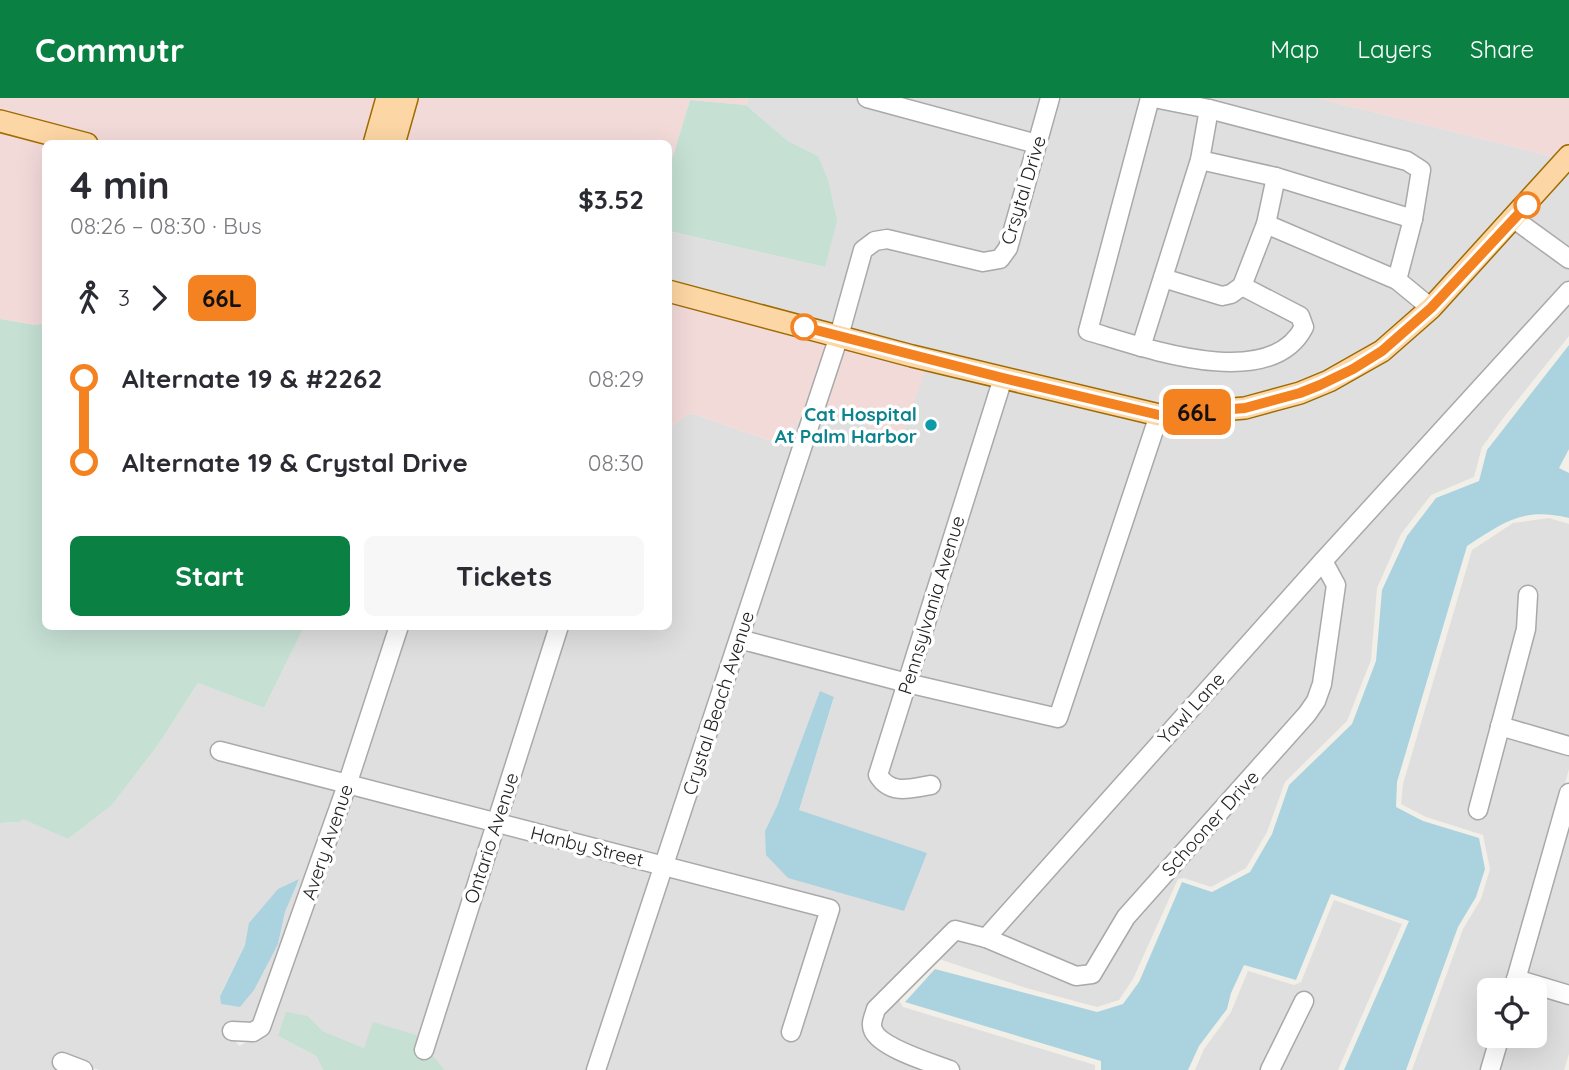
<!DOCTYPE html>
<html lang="en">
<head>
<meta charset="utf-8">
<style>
  :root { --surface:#fff; --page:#f7f7f7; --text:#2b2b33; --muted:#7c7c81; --accent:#0b8043 }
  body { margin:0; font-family:Quicksand,sans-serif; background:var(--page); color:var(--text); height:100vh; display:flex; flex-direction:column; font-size:26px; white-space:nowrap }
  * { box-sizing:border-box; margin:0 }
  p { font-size:23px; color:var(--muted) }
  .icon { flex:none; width:38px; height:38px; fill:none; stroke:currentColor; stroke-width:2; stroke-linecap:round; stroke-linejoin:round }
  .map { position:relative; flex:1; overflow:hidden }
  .sheet { position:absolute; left:42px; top:42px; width:630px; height:490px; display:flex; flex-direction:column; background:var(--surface); border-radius:10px; box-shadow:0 7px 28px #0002 }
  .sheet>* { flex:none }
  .badge { padding:0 14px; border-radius:10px; font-size:24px; line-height:46px }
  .controls { position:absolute; left:1477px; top:880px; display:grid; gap:14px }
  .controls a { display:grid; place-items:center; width:70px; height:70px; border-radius:10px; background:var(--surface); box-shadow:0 7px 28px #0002; font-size:35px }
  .map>.badge { position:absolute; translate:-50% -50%; box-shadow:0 0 0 4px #fff }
  .legs { display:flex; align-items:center; gap:10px; height:77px; padding:0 28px; font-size:23px }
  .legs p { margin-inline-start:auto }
  .summary { display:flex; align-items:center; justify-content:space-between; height:119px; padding:0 28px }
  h1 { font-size:38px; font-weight:700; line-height:52px }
  .cta { display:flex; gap:14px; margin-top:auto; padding:14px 28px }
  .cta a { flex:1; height:80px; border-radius:10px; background:var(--accent); color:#fff; font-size:28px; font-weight:700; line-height:80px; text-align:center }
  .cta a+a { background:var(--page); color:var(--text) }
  ul { padding:0 28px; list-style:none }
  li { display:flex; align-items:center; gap:24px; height:84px; font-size:26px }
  li i { display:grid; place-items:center; width:10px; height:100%; margin:0 9px; background:currentColor }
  li i::after { content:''; width:18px; height:18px; margin:-9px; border:5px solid; border-radius:50%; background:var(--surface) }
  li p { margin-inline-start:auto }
  li:first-child i { background:linear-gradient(#0000 50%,currentColor 0) }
  li:last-child i { background:linear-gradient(currentColor 50%,#0000 0) }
  header { display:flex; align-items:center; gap:42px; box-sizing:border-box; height:98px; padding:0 35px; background:var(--accent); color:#fff }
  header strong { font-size:33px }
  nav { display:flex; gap:38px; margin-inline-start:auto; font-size:24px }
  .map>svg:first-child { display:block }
</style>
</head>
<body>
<header>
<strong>Commutr</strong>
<nav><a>Map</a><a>Layers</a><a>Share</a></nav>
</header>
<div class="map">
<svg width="1569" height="972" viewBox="0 0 1569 972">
  <rect width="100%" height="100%" fill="#f2efe9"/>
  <g fill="#e0dfdf" fill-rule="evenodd">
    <path d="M 748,0 L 857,0 L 867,7 L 1030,50 L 1002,147 L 996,155 L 983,158 L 873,137 L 835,228 L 669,186 L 668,133 L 825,169 L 818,58 L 788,43 L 746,7 Z"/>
    <path d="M 887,0 L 1044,0 L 1033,38 Z"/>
    <path d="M 1058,0 L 1143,0 L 1082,231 L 1251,270 L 1286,259 L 1304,244 L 1310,232 L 1250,185 L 1270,134 L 1389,186 L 1422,210 L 1349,266 L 1277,296 L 1160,311 L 848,231 L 869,155 L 887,147 L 1001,167 Z"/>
    <path d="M 1183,0 L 1317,0 L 1558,60 L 1430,202 L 1404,181 L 1428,78 Z"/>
    <path d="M 1155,6 L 1202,16 L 1193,61 L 1137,241 L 1096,229 Z"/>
    <path d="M 1215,19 L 1404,68 L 1414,75 L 1408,113 L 1207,58 Z"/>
    <path d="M 1569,68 L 1569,154 L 1523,121 Z"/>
    <path d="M 1205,69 L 1268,83 L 1260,124 L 1236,184 L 1228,191 L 1171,176 Z"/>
    <path d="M 1281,86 L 1405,124 L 1392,174 L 1273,122 Z"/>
    <path d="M 1515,130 L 1569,168 L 1569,183 L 1319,458 L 984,833 L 1074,883 L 1132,823 L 1313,620 L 1331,464 L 1569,202 L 1569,238 L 1504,319 L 1482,349 L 1474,379 L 1431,397 L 1401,436 L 1377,490 L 1371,562 L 1347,623 L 1285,684 L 1267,734 L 1246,770 L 1211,789 L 1184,780 L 1178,781 L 1133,881 L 1119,902 L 1097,909 L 1026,890 L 933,859 L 902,890 L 907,892 L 899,902 L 903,909 L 1095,967 L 1095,972 L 603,972 L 669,774 L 822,815 L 783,938 L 796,942 L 838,807 L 673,763 L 744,548 L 898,588 L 872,675 L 898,698 L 938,691 L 935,680 L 897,686 L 885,677 L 911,592 L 1063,628 L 1164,323 L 1333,288 ZM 820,594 L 834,600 L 799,712 L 765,733 L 777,708 Z"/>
    <path d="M 1168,188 L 1243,195 L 1295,222 L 1297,228 L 1280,249 L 1250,258 L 1204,257 L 1150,245 Z"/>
    <path d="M 927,267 L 994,284 L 902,577 L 747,537 L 822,310 Z"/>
    <path d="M 1007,287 L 1151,321 L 1053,613 L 915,580 Z"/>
    <path d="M 808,311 L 660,760 L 504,722 L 566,529 L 668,528 L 668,441 L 671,433 L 668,431 L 669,330 L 690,315 L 780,346 Z"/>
    <path d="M 1549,420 L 1569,426 L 1569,641 L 1509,624 L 1519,530 L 1470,715 L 1482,719 L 1505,636 L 1569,654 L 1569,671 L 1506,892 L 1489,892 L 1489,938 L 1493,938 L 1483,972 L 1412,972 L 1463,831 L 1481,801 L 1490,771 L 1483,737 L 1426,719 L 1401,706 L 1403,686 L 1472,452 L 1513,425 Z"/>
    <path d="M 1322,475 L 1329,488 L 1322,546 L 1310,600 L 1088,870 L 1077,872 L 996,838 Z"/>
    <path d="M 304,529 L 392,529 L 343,680 L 215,646 L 213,658 L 339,691 L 257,924 L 232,938 L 239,948 L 266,934 L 352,695 L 487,729 L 420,943 L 364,950 L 323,933 L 308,918 L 278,938 L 316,958 L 323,972 L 99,972 L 59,957 L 66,972 L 0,972 L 0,725 L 19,724 L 23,720 L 68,741 L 112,707 L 158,647 L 198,585 L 264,610 ZM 298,782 L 285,814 L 278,846 L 222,906 L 220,897 L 245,847 Z"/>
    <path d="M 406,529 L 552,529 L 491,718 L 356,683 Z"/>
    <path d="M 1569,720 L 1569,891 L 1524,877 Z"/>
    <path d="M 500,733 L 656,771 L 589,972 L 445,972 L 430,956 Z"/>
    <path d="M 1334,802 L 1402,826 L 1338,972 L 1277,972 L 1312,901 L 1300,895 L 1263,972 L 1195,972 L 1204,951 L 1231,914 L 1248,873 L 1294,887 L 1301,884 Z"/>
    <path d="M 1535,893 L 1569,903 L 1569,956 L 1564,972 L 1497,972 L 1507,938 L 1535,938 Z"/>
  </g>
  <g fill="#f2dad9">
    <path d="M 0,0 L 380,0 L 367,46 L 109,45 L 0,17 Z"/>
    <path d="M 414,0 L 748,0 L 746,7 L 690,2 L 669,71 L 668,46 L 401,46 Z"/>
    <path d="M 1317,0 L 1569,0 L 1569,48 L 1558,60 Z"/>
    <path d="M 0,29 L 46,46 L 45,225 L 35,227 L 0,221 Z"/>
    <path d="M 668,200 L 831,242 L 808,311 L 780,346 L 690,315 L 669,330 Z"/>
    <path d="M 844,245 L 927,267 L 901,341 L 822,310 Z"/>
  </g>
  <g fill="#c6e0d4">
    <path d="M 690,2 L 746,7 L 788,43 L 818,58 L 828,82 L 837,123 L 825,169 L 669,133 L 669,71 Z"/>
    <path d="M 0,221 L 35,227 L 45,225 L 46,528 L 304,529 L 264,610 L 198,585 L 158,647 L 112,707 L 68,741 L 23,721 L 19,724 L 0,725 Z"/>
    <path d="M 286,914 L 308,918 L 323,933 L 364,950 L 373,924 L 416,937 L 420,943 L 417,956 L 429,960 L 430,955 L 445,972 L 323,972 L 316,958 L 278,938 Z"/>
  </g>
  <g fill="#aad3df">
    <path d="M 1569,247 L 1569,351 L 1559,370 L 1569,375 L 1569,420 C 1523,409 1504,424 1467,448 L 1397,684 L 1396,709 L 1423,723 L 1479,740 L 1485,771 L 1476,799 L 1458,829 L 1406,972 L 1344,972 L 1409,823 L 1331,796 L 1296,882 L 1244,867 L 1231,895 L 1227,911 L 1199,948 L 1188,972 L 1101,972 L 1101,963 L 905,904 L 935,871 L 1097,914 L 1123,906 L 1139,884 L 1182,784 L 1212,794 L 1250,774 L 1272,736 L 1289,687 L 1352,626 L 1376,563 L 1382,492 L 1407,438 L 1436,400 L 1479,383 L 1487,352 Z"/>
    <path d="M 820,593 L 834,599 L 799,712 L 927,755 L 904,813 L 788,780 L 766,757 L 765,733 L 777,708 Z"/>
    <path d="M 299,781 L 285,814 L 278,846 L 254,892 L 240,909 L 221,906 L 220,898 L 245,847 L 249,825 L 278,791 Z"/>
  </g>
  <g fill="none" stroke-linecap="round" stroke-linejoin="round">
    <g stroke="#a9a9a9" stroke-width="21">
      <g id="minor">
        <path d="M 867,0 L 1037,46"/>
        <path d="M 1150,0 L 1088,233 C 1143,249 1270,296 1304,229 L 1300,218 L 1242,188"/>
        <path d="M 1154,0 L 1209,11 L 1407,63 L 1421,72 L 1413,121 L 1397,182"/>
        <path d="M 1200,62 L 1276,79 L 1413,121"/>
        <path d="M 1514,121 L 1569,161"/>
        <path d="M 1266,126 L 1397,182 L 1431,210"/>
        <path d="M 1163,180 L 1222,198 L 1231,196 L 1242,188 L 1266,126 L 1276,79"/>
        <path d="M 1141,249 L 1200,62 L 1209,11"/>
        <path d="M 739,541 L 907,585 L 1058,620 L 1159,317"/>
        <path d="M 1500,628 L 1569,648"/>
        <path d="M 220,653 L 830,811 L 791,934"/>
        <path d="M 931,687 C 911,690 891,698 878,677 L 1003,280"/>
        <path d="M 1478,712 L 1526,531 L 1528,497"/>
        <path d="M 986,840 L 1323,463 L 1569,193"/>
        <path d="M 1516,881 L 1569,897"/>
        <path d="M 1513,892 L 1569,695"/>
        <path d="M 232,933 L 253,934 L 261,929 L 347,687 L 399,528"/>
        <path d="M 424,952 L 559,528"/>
        <path d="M 62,964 L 83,972"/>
        <path d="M 596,972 L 839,238 L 863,152 L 875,143 L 887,141 L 983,164 L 1000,161 L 1008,150 L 1050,0"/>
        <path d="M 950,972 C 932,965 880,950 873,932 C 870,925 874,918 876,911 L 955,832 L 986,840 L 1076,878 L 1092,876 L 1126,819 L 1307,616 L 1316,603 L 1322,586 L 1336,487 L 1323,463"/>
        <path d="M 1270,972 L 1304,903"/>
        <path d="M 1490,972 L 1500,938"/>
      </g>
    </g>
    <g stroke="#a06b00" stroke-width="24">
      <g id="major">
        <path d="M 0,23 L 87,46"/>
        <path d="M 374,46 L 387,0"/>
        <path d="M 394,46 L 407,0"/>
        <path d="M 668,193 L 912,258 L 1159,317 L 1245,310 L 1300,295 L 1329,283 L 1382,253 L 1431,210 L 1569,58"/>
      </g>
    </g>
    <use href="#minor" stroke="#fff" stroke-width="18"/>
    <use href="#major" stroke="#fcd6a4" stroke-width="21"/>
  </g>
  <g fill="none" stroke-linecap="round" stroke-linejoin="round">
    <g stroke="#fff" stroke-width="16">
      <path id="line-1" d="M 804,229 L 1003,280 L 1159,317 L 1245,310 L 1300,295 L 1320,287 L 1353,271 L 1382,253 L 1431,210 L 1527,107"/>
    </g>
    <use href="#line-1" stroke="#f58220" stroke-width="10"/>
  </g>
  <g fill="#fff" stroke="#f58220" stroke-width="3.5">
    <circle cx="1527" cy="107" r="12"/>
    <circle cx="804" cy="229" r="12"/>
  </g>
  <circle fill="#0f9aa8" stroke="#fff" stroke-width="2.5" cx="931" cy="327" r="7"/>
  <g text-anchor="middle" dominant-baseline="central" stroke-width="7" stroke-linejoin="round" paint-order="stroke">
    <g font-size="19" fill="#222" stroke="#fff">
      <text transform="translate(1023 92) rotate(-73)">Crsytal Drive</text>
      <text transform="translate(931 507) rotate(-73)">Pennsylvania Avenue</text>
      <text transform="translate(718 605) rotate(-72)">Crystal Beach Avenue</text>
      <text transform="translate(1191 610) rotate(-48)">Yawl Lane</text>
      <text transform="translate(1210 725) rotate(-48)">Schooner Drive</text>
      <text transform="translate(491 740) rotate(-72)">Ontario Avenue</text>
      <text transform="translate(327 744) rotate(-71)">Avery Avenue</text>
      <text transform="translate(587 748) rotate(14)">Hanby Street</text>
    </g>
    <g font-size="19" font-weight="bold" fill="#0d838f" stroke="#fff" text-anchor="end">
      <text x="917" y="316">Cat Hospital<tspan x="917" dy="22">At Palm Harbor</tspan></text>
    </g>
  </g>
</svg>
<div class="controls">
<a><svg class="icon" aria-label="locate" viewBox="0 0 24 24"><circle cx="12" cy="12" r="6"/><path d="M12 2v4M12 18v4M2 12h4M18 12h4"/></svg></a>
</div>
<b class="badge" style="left:1197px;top:314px;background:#f58220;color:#111">66L</b>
<section class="sheet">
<div class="summary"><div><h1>4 min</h1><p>08:26 – 08:30 · Bus</p></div><b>$3.52</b></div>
<div class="legs"><svg class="icon" aria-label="walk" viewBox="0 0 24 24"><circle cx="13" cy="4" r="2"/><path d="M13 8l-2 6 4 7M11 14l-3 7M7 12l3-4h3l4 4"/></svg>3<svg class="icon" aria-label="forward" viewBox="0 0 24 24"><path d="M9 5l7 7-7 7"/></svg><b class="badge" style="background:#f58220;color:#111">66L</b></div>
<ul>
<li><i style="color:#f58220"></i><b>Alternate 19 &amp; #2262</b><p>08:29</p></li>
<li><i style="color:#f58220"></i><b>Alternate 19 &amp; Crystal Drive</b><p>08:30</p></li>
</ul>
<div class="cta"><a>Start</a><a>Tickets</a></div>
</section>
</div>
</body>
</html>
